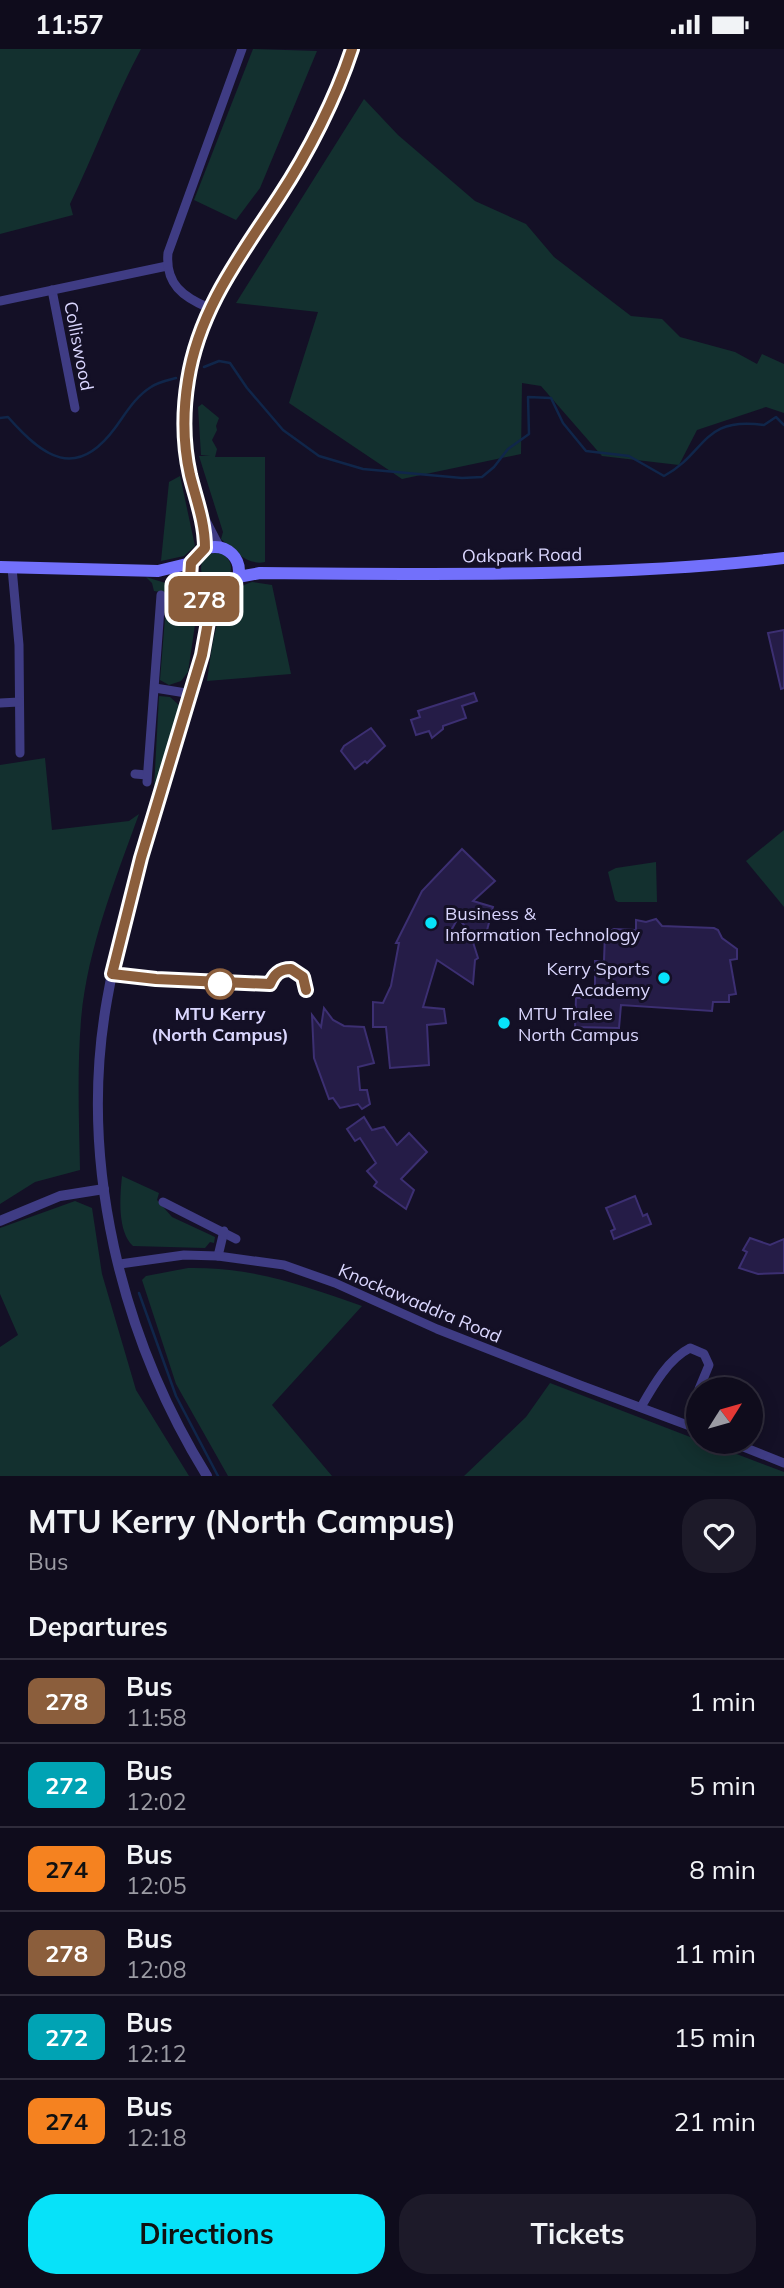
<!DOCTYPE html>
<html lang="en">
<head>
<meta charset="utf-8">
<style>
  :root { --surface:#0f0c1c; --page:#1d1a29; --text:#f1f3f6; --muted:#9b9ba3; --line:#2f2c3b; --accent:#07e2f9 }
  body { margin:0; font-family:Mulish,sans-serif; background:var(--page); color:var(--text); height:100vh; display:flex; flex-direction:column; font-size:26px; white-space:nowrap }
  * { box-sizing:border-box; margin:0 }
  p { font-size:23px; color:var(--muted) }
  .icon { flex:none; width:38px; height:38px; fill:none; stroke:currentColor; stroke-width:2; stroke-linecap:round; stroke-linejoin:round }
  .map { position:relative; height:1427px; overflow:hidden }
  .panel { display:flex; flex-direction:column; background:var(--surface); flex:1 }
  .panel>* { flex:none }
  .badge { padding:0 14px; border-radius:10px; font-size:24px; line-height:46px }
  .needle { width:46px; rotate:53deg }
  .tools { position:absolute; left:686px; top:1328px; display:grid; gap:14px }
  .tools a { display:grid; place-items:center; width:77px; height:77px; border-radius:50%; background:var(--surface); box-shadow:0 4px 18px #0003,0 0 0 2px var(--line); font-size:35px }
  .map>.badge { position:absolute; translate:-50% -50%; box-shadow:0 0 0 4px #fff }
  h2 { padding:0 28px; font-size:26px; line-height:63px }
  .round { display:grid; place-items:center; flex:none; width:74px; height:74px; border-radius:28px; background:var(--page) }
  .summary { display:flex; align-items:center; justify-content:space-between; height:119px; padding:0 28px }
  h1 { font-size:33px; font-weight:700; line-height:52px }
  .button { display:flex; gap:14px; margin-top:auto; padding:14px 28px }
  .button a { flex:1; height:80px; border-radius:28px; background:var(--accent); color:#111; font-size:28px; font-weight:700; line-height:80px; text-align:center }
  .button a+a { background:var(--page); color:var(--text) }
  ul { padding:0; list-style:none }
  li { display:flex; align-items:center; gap:21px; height:84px; padding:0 28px; border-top:2px solid var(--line) }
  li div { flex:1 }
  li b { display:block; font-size:26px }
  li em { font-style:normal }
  li .badge { min-width:77px; font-weight:700; text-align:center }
  .status { display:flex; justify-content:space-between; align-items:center; height:49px; padding:0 35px; background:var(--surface); direction:ltr }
  .status svg { height:19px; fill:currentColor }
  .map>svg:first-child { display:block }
</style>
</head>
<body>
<div class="status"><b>11:57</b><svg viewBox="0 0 49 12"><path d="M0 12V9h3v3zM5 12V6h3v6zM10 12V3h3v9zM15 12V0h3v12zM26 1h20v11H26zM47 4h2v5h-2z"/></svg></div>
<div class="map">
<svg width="784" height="1427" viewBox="0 0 784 1427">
  <rect width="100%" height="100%" fill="#141026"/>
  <g fill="#13302f">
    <path d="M 0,0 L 141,0 C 114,50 95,104 70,155 L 73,166 L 0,185 Z"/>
    <path d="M 253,0 L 317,2 L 260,139 L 236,171 L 194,151 Z"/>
    <path d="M 364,50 L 398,86 L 475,152 L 526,175 L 554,208 L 631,267 L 662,270 L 680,288 L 735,303 L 757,315 L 762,305 L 784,315 L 784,364 L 766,358 L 697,381 L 679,416 L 602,407 L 541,337 L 522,334 L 521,405 L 402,430 L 289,354 L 318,263 L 236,254 Z"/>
    <path d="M 202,355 L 219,369 L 216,377 L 217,381 L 212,391 L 217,400 L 215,408 L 265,408 L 265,513 C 248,517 233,501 221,490 L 223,483 L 199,407 L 210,407 L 201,406 L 198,358 Z"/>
    <path d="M 180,427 L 195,497 L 184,507 L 161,512 L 169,433 Z"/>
    <circle cx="216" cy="519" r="15"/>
    <path d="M 146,528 L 185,540 L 193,550 L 197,562 L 188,623 L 181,632 L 169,636 L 160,631 L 167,544 L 154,542 L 152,534 Z"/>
    <path d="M 252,533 L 272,536 L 291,625 L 207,632 C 213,600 214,544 252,533 Z"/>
    <path d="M 159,647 L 170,648 L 181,658 L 154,739 Z"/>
    <path d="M 45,709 L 52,781 L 129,772 L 139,765 C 115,831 87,901 81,971 C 77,1021 79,1071 80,1121 L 35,1133 L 0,1155 L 0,716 Z"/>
    <path d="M 784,781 L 784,858 L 746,812 Z"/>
    <path d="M 656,813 L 657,853 L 618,853 L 615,851 L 608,823 L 616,819 Z"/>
    <path d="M 122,1127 L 159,1144 L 157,1151 L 172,1168 L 215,1188 L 214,1194 L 210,1193 L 205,1199 L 133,1197 C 117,1182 120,1147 122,1127 Z"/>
    <path d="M 75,1152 L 92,1159 L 102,1225 L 136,1341 L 189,1427 L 0,1427 L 0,1298 L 18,1286 L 0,1245 L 0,1179 Z"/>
    <path d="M 188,1219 C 253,1218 302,1236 362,1257 L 272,1356 L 332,1427 L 228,1427 L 176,1335 L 142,1231 L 146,1227 Z"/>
    <path d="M 550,1334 L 698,1391 L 698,1393 L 705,1393 L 784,1423 L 784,1427 L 464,1427 L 526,1368 Z"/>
  </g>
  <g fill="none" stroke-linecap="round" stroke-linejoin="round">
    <g stroke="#10264a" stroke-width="2.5">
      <path d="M 204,318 L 219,312 L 230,314 L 247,339 L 283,381 L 319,407 L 363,420 L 462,429 L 482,428 L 494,418 L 508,400 L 529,385 L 528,348 L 551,349 L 563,374 L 586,402 L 629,407 L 664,427 C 707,404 701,367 764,376 L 776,368 L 784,376"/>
      <path d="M 0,369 L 8,368 C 43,408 76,432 115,379 C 126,364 135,348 151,338 C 158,333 168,331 176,329"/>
      <path d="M 139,1244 L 176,1347 L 218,1427"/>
    </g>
  </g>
  <g fill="#251c47" stroke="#3c2f72" stroke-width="2">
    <path d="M 784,581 L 784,639 L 781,640 L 768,584 Z"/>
    <path d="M 474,644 L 477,652 L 462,657 L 466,669 L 443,677 L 443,680 L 432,689 L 429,682 L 416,686 L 411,671 L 420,668 L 418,662 Z"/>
    <path d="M 371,679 L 385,697 L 367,714 L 365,712 L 355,720 L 341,702 L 344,697 Z"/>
    <path d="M 462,800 L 495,832 L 473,852 L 493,858 L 484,893 L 478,892 L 458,869 L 447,889 L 472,890 L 478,909 L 475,911 L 473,935 L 437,911 L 423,958 L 444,960 L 446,974 L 427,976 L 429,1016 L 390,1019 L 386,978 L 373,978 L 373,953 L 383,954 L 391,937 L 399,894 L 396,894 L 422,842 Z"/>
    <path d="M 656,870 L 662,877 L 714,879 L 718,881 L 722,889 L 737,900 L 737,910 L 730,911 L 736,945 L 729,946 L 729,953 L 713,953 L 712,962 L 621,956 L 619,979 L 575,978 L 576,949 L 583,949 L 583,945 L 595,945 L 595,912 L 604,912 L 605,884 L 614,880 L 636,881 L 636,871 L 646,873 Z"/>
    <path d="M 324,959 L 333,971 L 344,977 L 364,978 L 374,1014 L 358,1018 L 360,1041 L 367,1041 L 370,1055 L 362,1060 L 358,1055 L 340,1059 L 333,1049 L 329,1050 L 314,1009 L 312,966 L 321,978 Z"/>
    <path d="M 364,1068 L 372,1081 L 384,1078 L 397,1096 L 409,1084 L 427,1103 L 401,1130 L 414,1141 L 406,1160 L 374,1137 L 377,1133 L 367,1122 L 376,1114 L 360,1089 L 355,1092 L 347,1080 Z"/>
    <path d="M 635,1147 L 643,1167 L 647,1165 L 651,1175 L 614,1190 L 611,1182 L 615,1180 L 606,1159 Z"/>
    <path d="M 750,1189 L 770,1196 L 784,1190 L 784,1224 L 758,1225 L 739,1219 L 747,1203 L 743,1201 Z"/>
  </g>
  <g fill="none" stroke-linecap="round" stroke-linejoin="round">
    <g stroke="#3f3c84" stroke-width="9">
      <path d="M 52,241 L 75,359"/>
      <path d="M 0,252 L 167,217"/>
      <path d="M 209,259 C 183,248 165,235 168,204 L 242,0"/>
      <path d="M 12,519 L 19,596 L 20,704"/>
      <path d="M 155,639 L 192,645"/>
      <path d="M 0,654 L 19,653"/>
      <path d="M 135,725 L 147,726"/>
      <path d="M 147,733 L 161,546"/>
      <path d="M 163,1153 L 236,1190"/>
      <path d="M 218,1207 L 224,1182"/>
      <path d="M 120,1215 L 184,1206 L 218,1207 L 284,1216 L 335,1234 L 437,1280 L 580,1336 L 698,1380"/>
      <path d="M 695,1357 L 698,1343"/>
      <path d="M 641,1358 C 653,1337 668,1310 690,1299 L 704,1305 L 709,1316 L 699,1340"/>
      <path d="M 731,1393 L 784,1414"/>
    </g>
    <g stroke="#3f3c84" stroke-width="10">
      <path d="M 204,469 L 219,498"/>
      <path d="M 205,499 C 204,470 193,443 188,416 C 183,388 184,359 188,331 C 199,260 241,206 279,148 C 308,105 336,49 352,0"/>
      <path d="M 204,544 L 208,573"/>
      <path d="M 0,1172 L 60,1147 L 104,1140"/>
      <path d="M 207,1427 C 121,1288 78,1113 107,951 C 121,869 148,790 172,711 C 183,677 193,643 201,609 C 204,597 204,584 208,573 C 212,563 218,554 223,545"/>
    </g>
    <g stroke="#7270fb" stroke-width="12">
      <circle cx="215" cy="522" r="24"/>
      <path d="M 0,518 L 158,522 L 191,514"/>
      <path d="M 238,528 L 260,524 C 435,525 610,529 784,509"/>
    </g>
  </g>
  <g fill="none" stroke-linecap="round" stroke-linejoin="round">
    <g stroke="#fff" stroke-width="16">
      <path id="line" d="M 306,941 L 303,928 L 291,920 C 279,920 274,926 270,935 L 156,930 L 112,925 L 141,809 L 202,606 L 208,573 L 204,544 L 190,529 L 191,514 L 205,499 C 205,473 196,450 190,426 C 183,395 183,362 188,331 C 199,260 241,206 279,148 C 308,104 336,49 352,0"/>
    </g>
    <use href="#line" stroke="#8b5e3c" stroke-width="10"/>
  </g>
  <g fill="#07e2f9" stroke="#141026" stroke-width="2.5">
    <circle cx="431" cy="874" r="7"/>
    <circle cx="664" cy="929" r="7"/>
    <circle cx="504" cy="974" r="7"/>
  </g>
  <circle fill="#fff" stroke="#8b5e3c" stroke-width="3.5" cx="220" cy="935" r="14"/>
  <g text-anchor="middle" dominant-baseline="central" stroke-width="6" stroke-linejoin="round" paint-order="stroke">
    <g font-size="18" fill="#dad6fe" stroke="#141026">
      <text transform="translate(79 297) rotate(79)">Colliswood</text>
      <text transform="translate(522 506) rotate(-1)">Oakpark Road</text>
      <text transform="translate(420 1254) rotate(23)">Knockawaddra Road</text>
    </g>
    <g font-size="18" fill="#dad6fe" stroke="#141026" text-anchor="start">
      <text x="445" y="864">Business &amp;<tspan x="445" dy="21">Information Technology</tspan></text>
      <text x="650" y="919" text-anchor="end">Kerry Sports<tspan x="650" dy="21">Academy</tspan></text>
      <text x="518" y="964">MTU Tralee<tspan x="518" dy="21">North Campus</tspan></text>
    </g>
    <g font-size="18" font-weight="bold" fill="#dad6fe" stroke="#141026">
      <text x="220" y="964">MTU Kerry<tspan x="220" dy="21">(North Campus)</tspan></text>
    </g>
  </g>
</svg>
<div class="tools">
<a><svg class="needle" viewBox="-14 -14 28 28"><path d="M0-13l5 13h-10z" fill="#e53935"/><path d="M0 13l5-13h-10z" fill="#9b9ba3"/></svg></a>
</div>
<b class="badge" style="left:204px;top:550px;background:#8b5e3c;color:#fff">278</b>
</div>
<section class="panel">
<div class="summary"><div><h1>MTU Kerry (North Campus)</h1><p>Bus</p></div><a class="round"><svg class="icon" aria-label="heart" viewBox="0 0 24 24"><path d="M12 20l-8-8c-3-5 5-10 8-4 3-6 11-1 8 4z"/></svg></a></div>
<h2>Departures</h2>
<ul>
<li><span class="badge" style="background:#8b5e3c;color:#fff">278</span><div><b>Bus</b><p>11:58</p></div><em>1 min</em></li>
<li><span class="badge" style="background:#00a3b4;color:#fff">272</span><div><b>Bus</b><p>12:02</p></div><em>5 min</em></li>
<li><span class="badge" style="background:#f58220;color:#111">274</span><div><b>Bus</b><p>12:05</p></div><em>8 min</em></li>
<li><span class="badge" style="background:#8b5e3c;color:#fff">278</span><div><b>Bus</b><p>12:08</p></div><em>11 min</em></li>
<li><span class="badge" style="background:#00a3b4;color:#fff">272</span><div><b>Bus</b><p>12:12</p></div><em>15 min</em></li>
<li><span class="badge" style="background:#f58220;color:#111">274</span><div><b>Bus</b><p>12:18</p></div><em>21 min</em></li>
</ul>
<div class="button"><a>Directions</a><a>Tickets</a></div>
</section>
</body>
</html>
